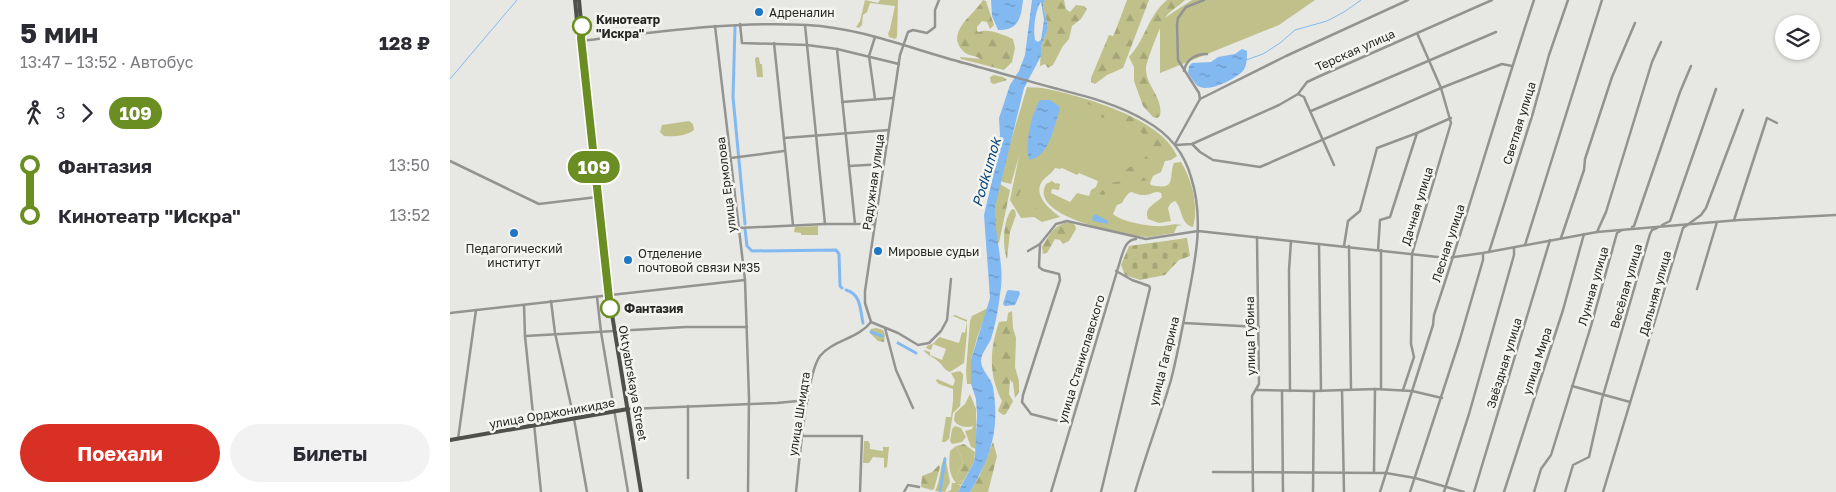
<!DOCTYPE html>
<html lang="ru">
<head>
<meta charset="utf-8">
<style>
  :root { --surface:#fff; --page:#f2f2f3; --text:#2b2b33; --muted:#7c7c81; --accent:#d93025 }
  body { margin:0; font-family:"Golos Text",sans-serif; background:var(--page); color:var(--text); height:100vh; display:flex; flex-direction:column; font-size:19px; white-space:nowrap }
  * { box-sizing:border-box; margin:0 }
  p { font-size:16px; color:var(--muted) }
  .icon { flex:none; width:28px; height:28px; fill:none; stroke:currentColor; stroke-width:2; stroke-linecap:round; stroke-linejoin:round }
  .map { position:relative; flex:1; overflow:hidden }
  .drawer { display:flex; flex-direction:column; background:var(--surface); width:450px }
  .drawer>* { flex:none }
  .badge { padding:0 10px; border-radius:16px; font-size:18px; line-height:32px }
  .fabs { position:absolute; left:1325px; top:15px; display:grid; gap:10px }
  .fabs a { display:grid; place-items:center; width:45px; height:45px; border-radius:50%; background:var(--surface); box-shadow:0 1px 4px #0004; font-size:25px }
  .map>.badge { position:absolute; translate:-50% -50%; box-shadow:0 0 0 2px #fff }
  .legs { display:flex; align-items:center; gap:8px; height:55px; padding:0 20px; font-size:16px }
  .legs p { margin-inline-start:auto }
  .overview { display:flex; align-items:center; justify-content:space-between; height:85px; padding:0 20px }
  h1 { font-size:28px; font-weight:700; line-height:38px }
  .button { display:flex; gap:10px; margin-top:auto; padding:10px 20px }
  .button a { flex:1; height:58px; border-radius:30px; background:var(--accent); color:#fff; font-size:20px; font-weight:700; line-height:58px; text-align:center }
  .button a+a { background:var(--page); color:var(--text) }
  ul { padding:0 20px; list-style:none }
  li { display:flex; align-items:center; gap:18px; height:50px; font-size:19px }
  li i { display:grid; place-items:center; width:8px; height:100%; margin:0 6px; background:currentColor }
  li i::after { content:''; width:12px; height:12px; margin:-6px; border:4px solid; border-radius:50%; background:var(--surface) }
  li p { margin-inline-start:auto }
  li:first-child i { background:linear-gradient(#0000 50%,currentColor 0) }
  li:last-child i { background:linear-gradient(currentColor 50%,#0000 0) }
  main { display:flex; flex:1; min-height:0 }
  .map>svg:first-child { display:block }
</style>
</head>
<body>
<main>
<section class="drawer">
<div class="overview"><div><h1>5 мин</h1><p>13:47 – 13:52 · Автобус</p></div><b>128 ₽</b></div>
<div class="legs"><svg class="icon" aria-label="walk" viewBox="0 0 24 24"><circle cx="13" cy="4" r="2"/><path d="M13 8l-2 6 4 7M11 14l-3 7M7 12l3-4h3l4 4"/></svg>3<svg class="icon" aria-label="forward" viewBox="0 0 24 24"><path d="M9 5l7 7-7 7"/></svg><b class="badge" style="background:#6b8e23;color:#fff">109</b></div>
<ul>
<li><i style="color:#6b8e23"></i><b>Фантазия</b><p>13:50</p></li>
<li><i style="color:#6b8e23"></i><b>Кинотеатр &quot;Искра&quot;</b><p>13:52</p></li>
</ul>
<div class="button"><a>Поехали</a><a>Билеты</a></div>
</section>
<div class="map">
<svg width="1386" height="492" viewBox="0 0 1386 492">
  <defs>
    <pattern id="forest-firs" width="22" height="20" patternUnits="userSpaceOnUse" patternTransform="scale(1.25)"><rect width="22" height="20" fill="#c0c18a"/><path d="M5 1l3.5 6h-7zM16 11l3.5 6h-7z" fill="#a5a677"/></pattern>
    <pattern id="cemetery-stones" width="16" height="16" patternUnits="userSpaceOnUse" patternTransform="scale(1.25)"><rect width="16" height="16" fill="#c0c18a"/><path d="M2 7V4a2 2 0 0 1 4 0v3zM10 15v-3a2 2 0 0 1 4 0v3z" fill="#a5a677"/></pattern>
    <pattern id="park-tufts" width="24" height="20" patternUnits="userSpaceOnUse" patternTransform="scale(1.25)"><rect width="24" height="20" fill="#c0c18a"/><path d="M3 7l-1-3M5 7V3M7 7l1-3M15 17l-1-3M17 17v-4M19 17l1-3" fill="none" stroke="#a5a677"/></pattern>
    <pattern id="water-ripples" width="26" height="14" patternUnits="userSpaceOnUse" patternTransform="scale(1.25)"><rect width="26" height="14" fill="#83b9f1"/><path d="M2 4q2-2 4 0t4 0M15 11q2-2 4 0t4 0" fill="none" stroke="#6b96c3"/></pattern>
  </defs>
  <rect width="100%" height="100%" fill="#e7e7e4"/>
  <g fill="#c0c18a">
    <path d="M 415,0 L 428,3 L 430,0 L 448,0 L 447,37 L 445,39 L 439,37 L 438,34 L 440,29 L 445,6 L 420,3 L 417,12 L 413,15 L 412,25 L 409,28 L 406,27 L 410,21 Z"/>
    <path d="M 742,0 L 865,0 L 829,25 L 710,73 L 710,21 Z"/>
    <path d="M 577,87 C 582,88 586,87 592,88 C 629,95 712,118 727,156 L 721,160 L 715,161 L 711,172 L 703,176 L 700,183 L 701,185 C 728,191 718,177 724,163 L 731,162 C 742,180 749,206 743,227 C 730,224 733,209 725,201 L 721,203 L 718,208 L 721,221 L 709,223 L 698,219 C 693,207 706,204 712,197 L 711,193 C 704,190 702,195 695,195 C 682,196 682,184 672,203 L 667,205 L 663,214 C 671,222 701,227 713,226 C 720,225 724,223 732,225 L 727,226 L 724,233 L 698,237 L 688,236 C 668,233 578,216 596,184 L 602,181 L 606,184 L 607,183 L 610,184 L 609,190 L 602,189 L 601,193 L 620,202 L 627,193 L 639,196 L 641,190 L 646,187 L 648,181 L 629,173 L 627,175 L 612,168 L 610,169 L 605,168 C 602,174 594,177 591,183 C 584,197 601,210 610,217 L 592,222 L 584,217 L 571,218 L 560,200 L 569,156 L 561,184 L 549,181 Z"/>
    <path d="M 239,121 L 243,124 L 244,130 C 237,136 223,137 214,136 L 210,132 L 212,125 Z"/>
    <path d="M 368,226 L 368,235 L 351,235 L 351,233 L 344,232 L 345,227 Z"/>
    <path d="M 538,308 L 527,338 L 521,360 L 521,384 L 517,384 L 516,371 L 520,321 L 522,316 Z"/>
    <path d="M 505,315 L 517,320 L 517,333 L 514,363 L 500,372 C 495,370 494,368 491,364 C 486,358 478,356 473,350 L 480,352 L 480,355 L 492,360 L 496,349 L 483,344 L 481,350 L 476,348 L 477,346 L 484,343 L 489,337 L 509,343 L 512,332 L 515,333 L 517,322 L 503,316 L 500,317 Z"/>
    <path d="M 510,371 L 513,374 L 513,377 L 510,406 L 503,413 L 499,439 L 495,442 L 492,442 L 496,417 L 501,417 L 503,401 L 503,389 L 489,384 L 486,381 L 487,379 L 503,386 L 505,380 L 501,373 Z"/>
    <path d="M 520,394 L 526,409 L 526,449 L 521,447 L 515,431 L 522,429 L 523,426 C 517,428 507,427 504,420 L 505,413 L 515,404 Z"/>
    <path d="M 505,426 L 511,428 L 516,437 L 512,442 L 502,444 L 500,441 L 502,429 Z"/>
    <path d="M 414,441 L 418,441 L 420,444 L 420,449 L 433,451 L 433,447 L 439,447 L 437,467 L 434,468 L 434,458 L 423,457 L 419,463 L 413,463 Z"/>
    <path d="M 506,446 C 513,462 516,459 506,477 L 509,482 L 514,480 L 511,485 L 507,484 L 511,486 L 508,492 L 497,492 L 501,490 L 502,483 L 506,483 C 498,473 499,464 500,451 Z"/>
    <path d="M 495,456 L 500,482 L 495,492 L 485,491 C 491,480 489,467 495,456 Z"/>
  </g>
  <g fill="url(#forest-firs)">
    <path d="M 533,0 L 536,1 L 544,25 L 540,29 L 537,22 L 532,21 L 527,27 L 527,31 L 529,32 C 538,28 554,35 563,39 L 565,48 L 562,62 L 554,70 L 511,59 L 510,57 L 530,59 C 526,55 517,56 513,51 C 495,32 524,15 533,0 Z"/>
    <path d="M 595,0 L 614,0 L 616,9 L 620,12 L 626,5 L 634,6 L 637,9 L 631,19 L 622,26 L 619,39 L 613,46 L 603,65 L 598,68 L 595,64 L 590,66 L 591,47 L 598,28 L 593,5 Z"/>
    <path d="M 677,0 L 699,0 L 673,68 L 657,75 L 645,84 L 641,82 L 641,78 L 659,35 L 663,36 L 665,32 Z"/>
    <path d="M 717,0 L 735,0 C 728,7 720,10 715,18 C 711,24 696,62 696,68 C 696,72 697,77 698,80 C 703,91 713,103 710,116 L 707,118 L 703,117 L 693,106 L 684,81 L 684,67 L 679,57 C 696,39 697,17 717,0 Z"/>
    <path d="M 544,75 L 553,77 L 557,80 L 544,84 L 541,83 L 540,77 Z"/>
    <path d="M 639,101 C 667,110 695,119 715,141 L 716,152 L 709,151 C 701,161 706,171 699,180 L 673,184 L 653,195 L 649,194 L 659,183 L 693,178 L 696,175 L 694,172 L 680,173 L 674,176 L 672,173 L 678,168 L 693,161 L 704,143 L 688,130 L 673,127 L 673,123 C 666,117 664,114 654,118 L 651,117 L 649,109 L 633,102 Z"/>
    <path d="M 573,160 L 580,162 C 584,171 571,188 568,197 L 565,199 L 570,178 L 576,168 Z"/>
    <path d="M 550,184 L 560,190 L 549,243 L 547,241 C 544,222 543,203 550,184 Z"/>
    <path d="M 572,208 L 579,211 L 588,208 L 590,211 L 590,216 L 587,218 L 581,215 L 572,215 L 570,213 Z"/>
    <path d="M 562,209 L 565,210 L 566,215 L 560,232 L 557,259 C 552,246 553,220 562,209 Z"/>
    <path d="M 620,222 L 625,225 L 626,229 L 619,241 L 613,244 L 610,240 L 605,239 L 597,253 L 593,254 L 592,247 C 600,234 604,224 620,222 Z"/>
    <path d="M 562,311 L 563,328 L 566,338 L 565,367 L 569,381 L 569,392 L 565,398 L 563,383 L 560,380 L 559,394 L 563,401 L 556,414 L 553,415 L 548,411 L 552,401 C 538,374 540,349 549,322 L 557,321 L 558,313 Z"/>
    <path d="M 426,328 L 433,330 L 435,335 L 434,342 L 428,341 L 420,333 L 421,329 Z"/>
    <path d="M 543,442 L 547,456 L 538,492 L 520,492 L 530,475 Z"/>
    <path d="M 514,444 L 525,452 L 524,462 L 514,480 L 508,482 L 506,477 C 516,459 513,462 506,446 Z"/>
    <path d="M 489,465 L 490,467 L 484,489 L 482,490 L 471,487 L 472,476 L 482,472 Z"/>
  </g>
  <path fill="url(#cemetery-stones)" d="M 737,238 L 740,256 L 729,260 L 715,275 L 690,280 L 675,275 L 671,265 L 679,246 Z"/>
  <path fill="url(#park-tufts)" d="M 307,57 L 309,58 L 310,64 L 312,64 L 313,77 L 307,77 L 305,59 Z"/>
  <g fill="url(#water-ripples)" fill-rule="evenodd">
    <path d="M 541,0 L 573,0 C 571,17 569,31 548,30 L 542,16 Z"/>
    <path d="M 582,0 L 595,0 L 593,5 L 598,28 L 591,47 L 591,56 L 574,88 L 545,207 C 544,233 554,263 551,287 C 549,304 546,323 541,339 C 538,346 532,352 531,360 C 531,371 541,377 543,387 C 550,429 541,457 520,492 L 508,492 L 524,462 L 525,456 L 527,415 L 526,399 L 521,384 L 521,360 L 540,298 L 534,215 L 542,181 L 550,135 L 549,118 L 560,85 L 569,71 L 575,55 ZM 591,2 L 594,20 L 591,40 L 588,42 L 585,40 C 583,30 585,10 591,2 Z"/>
    <path d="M 792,49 L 797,51 C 797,58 797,66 793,71 C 785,79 759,93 748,86 C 744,83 741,77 738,73 L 739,66 L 742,63 L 761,62 L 768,57 L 785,54 Z"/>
    <path d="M 590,100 L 600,100 L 609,106 L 610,109 C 604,125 600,157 579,160 C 575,143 581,114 590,100 Z"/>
    <path d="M 645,214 L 658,221 L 657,224 L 643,221 L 642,218 Z"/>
    <path d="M 559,290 L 569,291 L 570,294 L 565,305 L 555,306 L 553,304 L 557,291 Z"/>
  </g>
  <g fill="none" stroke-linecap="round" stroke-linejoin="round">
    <g stroke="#83b9f1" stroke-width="1">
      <path d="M 796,60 L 813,54 L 830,43 L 845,30 L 877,21 L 894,12 L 911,0"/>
      <path d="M 0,79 L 67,0"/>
    </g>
    <g stroke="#83b9f1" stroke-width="3">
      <path d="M 285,27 L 283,97 L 295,224"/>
      <path d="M 295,229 L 297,246 L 302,251 L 386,250 L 389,254 L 390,286 L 392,288"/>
      <path d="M 396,290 C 411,294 410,309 413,323"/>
      <path d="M 421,332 L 432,336"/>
      <path d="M 448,343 L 466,353"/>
      <path d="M 490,492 L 495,459"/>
    </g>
    <g stroke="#939391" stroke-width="2.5">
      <path d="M 290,24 L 292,43 L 357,45 L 387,49 L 449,64"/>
      <path d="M 355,25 L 375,224"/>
      <path d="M 265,26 L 295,280 L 299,398 L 298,492"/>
      <path d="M 425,37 L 419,56 L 425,99"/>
      <path d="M 131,41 C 206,32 281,21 357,25 C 412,28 461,49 514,63 C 544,71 574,80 604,88 C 635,96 668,104 696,121 C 719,134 734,152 741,177 C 754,218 746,257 738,298 C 733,325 728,353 721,380 C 710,417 696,454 685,492"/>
      <path d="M 324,43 L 343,225"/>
      <path d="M 387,49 L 405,224"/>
      <path d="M 734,71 C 736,59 746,54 757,54"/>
      <path d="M 848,94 L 854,97 L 856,102 L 884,165"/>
      <path d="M 750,99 L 749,93 L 728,60 L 727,24 L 728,18 L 736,7 L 754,0"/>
      <path d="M 392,102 L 443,98"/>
      <path d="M 861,111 L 1046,32"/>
      <path d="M 334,138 L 439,130"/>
      <path d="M 725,144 L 750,99 L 836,56 L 958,0"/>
      <path d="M 742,144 L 750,152 L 763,160 L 810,167 L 991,88 L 1052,64 L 1062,66"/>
      <path d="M 726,145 L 742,144 L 829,105 L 848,94 L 857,82 L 870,76 L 1042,0"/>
      <path d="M 281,158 L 334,151"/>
      <path d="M 0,161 L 89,204 L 147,197"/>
      <path d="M 399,166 L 434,164"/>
      <path d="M 1284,220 L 1317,118 L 1327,123"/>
      <path d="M 1212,225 L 1220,221 L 1266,89"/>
      <path d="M 1182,227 L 1184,226 L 1230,92 L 1241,66"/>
      <path d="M 289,228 L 375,224 L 425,224"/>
      <path d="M 1147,232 L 1156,212 L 1202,62 L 1211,42"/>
      <path d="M 1111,238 L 1134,170 L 1135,159 L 1162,77 L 1185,23"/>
      <path d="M 590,244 L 589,267 L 593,270 L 609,274 L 610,280 L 573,395 L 572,402 L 581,414 L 620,424"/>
      <path d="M 869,244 L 871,391"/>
      <path d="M 1075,245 L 1152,0"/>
      <path d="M 894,246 L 898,221 L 910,211 L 927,148 L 967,133 L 1001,118"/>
      <path d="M 899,246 L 901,389"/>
      <path d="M 928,250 L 930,220 L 940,217 L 967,133"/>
      <path d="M 578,251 L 590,244 L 606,224 L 617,221 L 696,239 L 748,231 L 997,258 L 1033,253 L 1147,232 L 1289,220 L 1386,215"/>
      <path d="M 1039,252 L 1083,113 L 1099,55 L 1118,0"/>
      <path d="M 1247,289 L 1267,222"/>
      <path d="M 147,297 L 151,332 L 178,492"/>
      <path d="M 101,301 L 105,333 L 124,419 L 137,492"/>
      <path d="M 74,305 L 75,336 L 91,492"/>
      <path d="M 0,313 L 295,280"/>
      <path d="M 421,322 L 415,303 L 415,291 L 450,55 L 458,32 L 463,30 L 477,33 L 485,27 L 485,10 L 489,0"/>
      <path d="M 421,322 L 448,333 L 468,345 L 479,343 L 491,331 L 497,320 L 501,279"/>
      <path d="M 734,323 L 809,327"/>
      <path d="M 435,328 L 446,370 L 463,408"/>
      <path d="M 75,336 L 236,327 L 297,327"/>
      <path d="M 1122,386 L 1180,402"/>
      <path d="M 931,389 L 931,250"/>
      <path d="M 806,390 L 864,391 L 925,389 L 962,391 L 992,398"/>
      <path d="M 892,390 L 894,492"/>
      <path d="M 953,390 L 964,357 L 961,344 L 962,254 L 1001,123 L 991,88 L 967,33"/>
      <path d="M 832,391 L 833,492"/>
      <path d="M 840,391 L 839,270 L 841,241"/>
      <path d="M 178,409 L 327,403 L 358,400"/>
      <path d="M 353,436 L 412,436 L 410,492"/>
      <path d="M 8,439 L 26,310"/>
      <path d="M 763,472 L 936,473 L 965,478 L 1014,492"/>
      <path d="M 924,472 L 925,389"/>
      <path d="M 238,478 L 238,406"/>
      <path d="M 346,492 C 349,465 356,375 370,356 C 383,340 408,339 421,322"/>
      <path d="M 454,492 L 458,485 L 469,487"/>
      <path d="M 601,492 L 671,258 C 674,249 676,240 686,239"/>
      <path d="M 651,492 L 700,288 L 699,286 L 682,280 L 666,271"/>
      <path d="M 803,492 L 802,396 L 809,384 L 807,237"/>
      <path d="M 863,492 L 864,391"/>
      <path d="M 930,492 L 983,325 L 984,315 C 1019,211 1049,105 1084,0"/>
      <path d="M 960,492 L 1010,339 L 1033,260 L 1033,253"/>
      <path d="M 994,492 L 1019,414 L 1064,255 L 1064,248"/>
      <path d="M 1024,492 L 1100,240"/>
      <path d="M 1054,492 L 1113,310 L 1134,234"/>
      <path d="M 1084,492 L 1091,469 L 1101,455 L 1141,326 L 1167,233 L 1172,230"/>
      <path d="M 1115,492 L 1123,465 L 1139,457 L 1152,399 L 1200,234 L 1202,230 L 1207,228"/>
      <path d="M 1153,492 L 1233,228 L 1251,215 L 1256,208 L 1293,110"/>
    </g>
    <g stroke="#4f4f4d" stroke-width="4">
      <path d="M 125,0 L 128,31 L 131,41 L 159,296 L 191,492"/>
      <path d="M 129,0 L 132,33 L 131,39"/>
      <path d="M 0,440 L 178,409"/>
    </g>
  </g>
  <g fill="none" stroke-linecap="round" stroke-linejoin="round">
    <g stroke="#fff" stroke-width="11">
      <path id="line-1" d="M 132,26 L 131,38 L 160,308"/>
    </g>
    <use href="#line-1" stroke="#6b8e23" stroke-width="8"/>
  </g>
  <g fill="#1e77c4" stroke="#f4f4f1" stroke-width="2">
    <circle cx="309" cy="12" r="5"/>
    <circle cx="64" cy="233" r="5"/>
    <circle cx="428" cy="251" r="5"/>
    <circle cx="178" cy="260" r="5"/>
  </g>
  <g fill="#fff" stroke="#6b8e23" stroke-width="2.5">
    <circle cx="132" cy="26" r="9"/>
    <circle cx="160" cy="308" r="9"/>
  </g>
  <g text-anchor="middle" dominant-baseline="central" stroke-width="5" stroke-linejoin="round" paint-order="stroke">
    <g font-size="12" fill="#272726" stroke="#f4f4f1" text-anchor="start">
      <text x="319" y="12">Адреналин</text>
      <text x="64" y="248" text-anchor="middle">Педагогический<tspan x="64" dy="14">институт</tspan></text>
      <text x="438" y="251">Мировые судьи</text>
      <text x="188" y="253">Отделение<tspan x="188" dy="14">почтовой связи №35</tspan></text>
    </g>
    <g font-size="12" font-weight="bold" fill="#272726" stroke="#f4f4f1" text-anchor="start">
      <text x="146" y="19">Кинотеатр<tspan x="146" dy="14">"Искра"</tspan></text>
      <text x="174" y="308">Фантазия</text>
    </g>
    <g font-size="12" fill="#272726" stroke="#f4f4f1">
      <text transform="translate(905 50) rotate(-24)">Терская улица</text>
      <text transform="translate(1069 123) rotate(-73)">Светлая улица</text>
      <text transform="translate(423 182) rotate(-82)">Радужная улица</text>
      <text transform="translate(276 185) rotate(-97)">улица Ермолова</text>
      <text transform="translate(967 206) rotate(-73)">Дачная улица</text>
      <text transform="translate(998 243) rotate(-72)">Лесная улица</text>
      <text transform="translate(1143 286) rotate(-74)">Лунная улица</text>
      <text transform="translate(1176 286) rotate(-74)">Весёлая улица</text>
      <text transform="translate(1205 293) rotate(-74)">Дальняя улица</text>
      <text transform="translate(800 336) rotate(-91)">улица Губина</text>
      <text transform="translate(631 359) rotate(-73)">улица Станиславского</text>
      <text transform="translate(714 361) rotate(-76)">улица Гагарина</text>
      <text transform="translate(1087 361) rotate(-72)">улица Мира</text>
      <text transform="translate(1054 363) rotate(-73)">Звёздная улица</text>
      <text transform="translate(183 383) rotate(80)">Oktyabrskaya Street</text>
      <text transform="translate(102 413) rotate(-10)">улица Орджоникидзе</text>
      <text transform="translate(349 414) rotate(-81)">улица Шмидта</text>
    </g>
    <g font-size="14" font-style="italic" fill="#064476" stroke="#f4f4f1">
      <text transform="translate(536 172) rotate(-74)">Podkumok</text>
    </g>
  </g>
</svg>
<div class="fabs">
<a><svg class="icon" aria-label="layers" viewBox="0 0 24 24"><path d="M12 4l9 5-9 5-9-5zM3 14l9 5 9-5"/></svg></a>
</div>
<b class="badge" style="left:144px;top:167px;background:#6b8e23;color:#fff">109</b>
</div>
</main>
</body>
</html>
